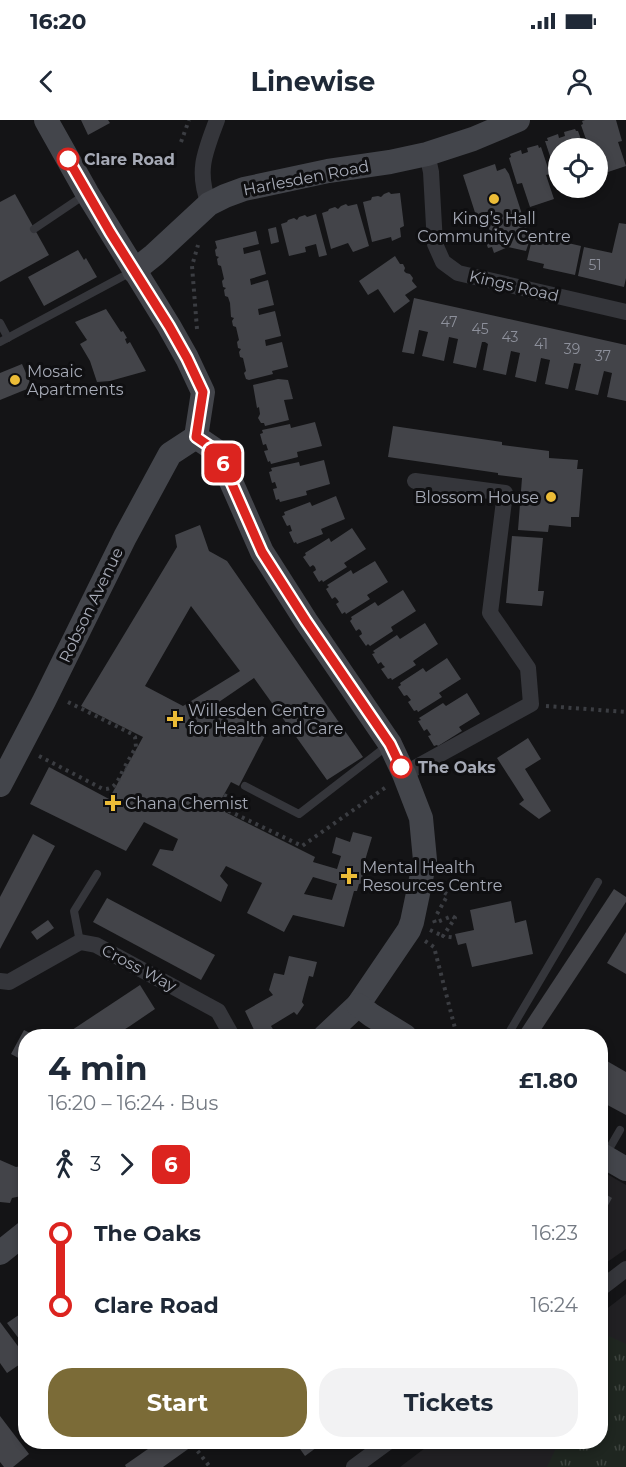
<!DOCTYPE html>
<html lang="en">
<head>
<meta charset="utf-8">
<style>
  :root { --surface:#fff; --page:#f2f2f3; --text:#1f2937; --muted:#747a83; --accent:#7b6b37 }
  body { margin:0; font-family:Montserrat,sans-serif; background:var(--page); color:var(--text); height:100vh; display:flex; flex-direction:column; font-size:22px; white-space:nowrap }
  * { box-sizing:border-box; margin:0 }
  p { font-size:20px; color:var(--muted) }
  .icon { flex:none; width:33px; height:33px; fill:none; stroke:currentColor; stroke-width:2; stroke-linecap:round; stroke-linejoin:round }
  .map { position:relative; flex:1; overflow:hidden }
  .panel { position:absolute; left:18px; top:909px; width:590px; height:420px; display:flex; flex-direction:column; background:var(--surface); border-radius:24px; box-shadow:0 3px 9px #0003 }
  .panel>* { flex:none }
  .badge { padding:0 12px; border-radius:9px; font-size:21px; line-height:39px }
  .buttons { position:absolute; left:548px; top:18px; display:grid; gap:12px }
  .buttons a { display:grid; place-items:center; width:60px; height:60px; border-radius:50%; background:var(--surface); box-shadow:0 3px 9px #0003; font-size:30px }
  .map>.badge { position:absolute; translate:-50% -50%; box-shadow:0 0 0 3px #fff }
  .legs { display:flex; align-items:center; gap:9px; height:66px; padding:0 30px; font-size:20px }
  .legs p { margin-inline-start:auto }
  .overview { display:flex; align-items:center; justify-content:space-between; height:102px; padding:0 30px }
  h1 { font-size:33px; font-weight:700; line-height:45px }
  .action { display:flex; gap:12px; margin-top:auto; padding:12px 30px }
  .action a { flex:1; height:69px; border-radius:24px; background:var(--accent); color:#fff; font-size:24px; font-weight:700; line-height:69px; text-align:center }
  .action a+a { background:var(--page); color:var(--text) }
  ul { padding:0 30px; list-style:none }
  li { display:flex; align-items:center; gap:21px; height:72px; font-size:22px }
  li i { display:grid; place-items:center; width:9px; height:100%; margin:0 8px; background:currentColor }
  li i::after { content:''; width:15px; height:15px; margin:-8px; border:4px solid; border-radius:50%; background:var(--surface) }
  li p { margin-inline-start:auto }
  li:first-child i { background:linear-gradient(#0000 50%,currentColor 0) }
  li:last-child i { background:linear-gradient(currentColor 50%,#0000 0) }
  .status { display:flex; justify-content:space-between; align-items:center; height:42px; padding:0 30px; background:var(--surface); direction:ltr }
  .status svg { height:16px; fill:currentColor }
  header { display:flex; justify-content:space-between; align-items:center; height:78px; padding:0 30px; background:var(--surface); font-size:27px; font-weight:700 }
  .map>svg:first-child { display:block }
</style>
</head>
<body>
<div class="status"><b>16:20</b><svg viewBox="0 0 49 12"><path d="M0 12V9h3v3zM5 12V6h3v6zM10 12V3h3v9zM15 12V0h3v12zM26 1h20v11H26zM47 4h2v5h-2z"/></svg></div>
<header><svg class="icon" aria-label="back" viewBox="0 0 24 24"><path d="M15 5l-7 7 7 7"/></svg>Linewise<svg class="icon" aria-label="person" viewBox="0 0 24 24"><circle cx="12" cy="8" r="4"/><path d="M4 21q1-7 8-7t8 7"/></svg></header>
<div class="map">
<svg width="626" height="1347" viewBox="0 0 626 1347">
  <defs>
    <pattern id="park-tufts" width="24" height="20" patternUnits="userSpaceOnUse" patternTransform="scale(1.5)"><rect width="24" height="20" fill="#1f2620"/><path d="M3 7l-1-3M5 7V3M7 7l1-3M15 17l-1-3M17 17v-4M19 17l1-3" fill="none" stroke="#3d433e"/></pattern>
  </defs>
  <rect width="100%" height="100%" fill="#141416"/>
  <g fill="#212023">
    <path d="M 600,1050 L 626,1065 L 626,1129 L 600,1147 Z"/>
    <path d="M 626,1174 L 626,1347 L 400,1347 L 433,1322 L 600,1322 L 600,1194 Z"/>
  </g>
  <path fill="url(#park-tufts)" d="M 609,1216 L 626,1224 L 626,1347 L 547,1347 L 559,1322 L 600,1322 L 600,1234 Z"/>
  <g fill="#434449" fill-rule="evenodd">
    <path d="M 81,0 L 108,0 L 110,3 L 88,15 Z"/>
    <path d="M 585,0 L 616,0 L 622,21 L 618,22 L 626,46 L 602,54 L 597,38 L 597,28 L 589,28 L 581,5 L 583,4 L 582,1 Z"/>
    <path d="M 575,9 L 576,11 L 578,11 L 584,28 L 558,28 L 558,47 L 554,48 L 545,21 L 548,21 L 547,18 L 558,14 L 559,18 L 565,16 L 564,12 Z"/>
    <path d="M 538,25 L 539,28 L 541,27 L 550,54 L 546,55 L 554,79 L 530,87 L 522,63 L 517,64 L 509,38 L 511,37 L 510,34 L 521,30 L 522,34 L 528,32 L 527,28 Z"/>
    <path d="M 495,44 L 497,51 L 505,48 L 509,54 L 530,119 L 526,131 L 508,127 L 494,133 L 492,127 L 488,128 L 484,117 L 491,114 L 487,103 L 479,105 L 463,55 Z"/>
    <path d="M 389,72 L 391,74 L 400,73 L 404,106 L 400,108 L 401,117 L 392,121 L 391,117 L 372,122 L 363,82 L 371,80 L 372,77 L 378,76 L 381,77 L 384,74 Z"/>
    <path d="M 15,74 L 49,135 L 0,162 L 0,82 Z"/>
    <path d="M 346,84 L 348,86 L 357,84 L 369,126 L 353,132 L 348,123 L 331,129 L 322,93 L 328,91 L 329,89 L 335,87 L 338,89 L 341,86 Z"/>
    <path d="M 316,94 L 327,135 L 319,137 L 316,124 L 305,127 L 306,132 L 289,136 L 281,104 L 287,102 L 288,100 L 294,98 L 297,100 L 299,97 L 305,95 L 307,97 Z"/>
    <path d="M 619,103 L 626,104 L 626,158 L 624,167 L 578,156 L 584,127 L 612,133 Z"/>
    <path d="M 276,107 L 279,122 L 271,124 L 268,109 Z"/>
    <path d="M 256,111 L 259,124 L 243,128 L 244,134 L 260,130 L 266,154 L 250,159 L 251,165 L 268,160 L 274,185 L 258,189 L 259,195 L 275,191 L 281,216 L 265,220 L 266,226 L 282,222 L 288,247 L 272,251 L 273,254 L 249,260 L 246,259 L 244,253 L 246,251 L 243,238 L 240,237 L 239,232 L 241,229 L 238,228 L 237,222 L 239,220 L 236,207 L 233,206 L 232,201 L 234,198 L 231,197 L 230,183 L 228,177 L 225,176 L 224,170 L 226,168 L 223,167 L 222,161 L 224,159 L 221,146 L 218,145 L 217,139 L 219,137 L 216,136 L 215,130 L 217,128 L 215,121 Z"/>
    <path d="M 533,115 L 581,126 L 575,155 L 543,148 L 544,144 L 527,140 Z"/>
    <path d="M 78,130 L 84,140 L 86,138 L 97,157 L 44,186 L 28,157 Z"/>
    <path d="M 395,136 L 400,144 L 403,144 L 405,148 L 404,151 L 406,153 L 410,154 L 413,158 L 412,161 L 417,167 L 405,175 L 410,181 L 394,193 L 378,169 L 368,175 L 359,161 Z"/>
    <path d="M 414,178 L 626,225 L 626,281 L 607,277 L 612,253 L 604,251 L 598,275 L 575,270 L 581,244 L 574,243 L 568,269 L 545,264 L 550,240 L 541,238 L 536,262 L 515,257 L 520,233 L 511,231 L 506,255 L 483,250 L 488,224 L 485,222 L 482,222 L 476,248 L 453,243 L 458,219 L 449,217 L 444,241 L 422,236 L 428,212 L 419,210 L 414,234 L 402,232 Z"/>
    <path d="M 106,189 L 121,212 L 123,211 L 127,218 L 125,219 L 127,224 L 130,222 L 146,251 L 110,261 L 97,262 L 90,241 L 80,224 L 87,220 L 75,202 Z"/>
    <path d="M 22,244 L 32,267 L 0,280 L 0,253 Z"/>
    <path d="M 278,259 L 288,260 L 293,279 L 284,280 L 289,300 L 265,306 L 264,303 L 261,303 L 258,298 L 260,294 L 259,287 L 257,288 L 253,265 Z"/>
    <path d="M 315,302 L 322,326 L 297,332 L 298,337 L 271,344 L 270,341 L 268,342 L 264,331 L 268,330 L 266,324 L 263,325 L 260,314 L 263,313 L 262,310 L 290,304 L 291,308 Z"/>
    <path d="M 393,306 L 502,322 L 502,325 L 549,331 L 549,338 L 578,340 L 577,349 L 583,349 L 579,397 L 571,397 L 571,407 L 549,405 L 548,412 L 518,410 L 522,358 L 498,355 L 498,353 L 388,337 Z"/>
    <path d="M 324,340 L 330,364 L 306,371 L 307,375 L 280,382 L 279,379 L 276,380 L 273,369 L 277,368 L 275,362 L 272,363 L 269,352 L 272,351 L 271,348 L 299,342 L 300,346 Z"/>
    <path d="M 336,376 L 345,399 L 321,409 L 323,414 L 297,424 L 296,422 L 294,423 L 289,412 L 292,411 L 290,405 L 287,406 L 282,396 L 285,395 L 284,392 L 310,382 L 312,386 Z"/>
    <path d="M 200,405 L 209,431 L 227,441 L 363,637 L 327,660 L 254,558 L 216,584 L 267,612 L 239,666 L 231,662 L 221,680 L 229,683 L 225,692 L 315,737 L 313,742 L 337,749 L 341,736 L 332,733 L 336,717 L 350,722 L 353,712 L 372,717 L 363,747 L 365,749 L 362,763 L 359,764 L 357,771 L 354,771 L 344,807 L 293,795 L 284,812 L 247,793 L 262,763 L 226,746 L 220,756 L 228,765 L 221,782 L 152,745 L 160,729 L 173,731 L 178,719 L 144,702 L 126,731 L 30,684 L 49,647 L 109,679 L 143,617 L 81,586 L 177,427 L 175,415 ZM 191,486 L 240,551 L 183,586 L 145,566 ZM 313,757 L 337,764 L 332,780 L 304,774 Z"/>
    <path d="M 352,408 L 366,429 L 344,443 L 347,447 L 323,462 L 322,460 L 319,462 L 313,452 L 316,450 L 315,447 L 313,445 L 310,447 L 303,437 L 306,435 L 305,433 L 329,418 L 331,422 Z"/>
    <path d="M 512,416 L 543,418 L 538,471 L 544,471 L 542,486 L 506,483 Z"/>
    <path d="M 375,441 L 388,462 L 367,475 L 370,479 L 346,494 L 345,492 L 342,494 L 336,484 L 339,482 L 337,479 L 335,477 L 332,479 L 326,469 L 329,467 L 327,465 L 351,450 L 353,454 Z"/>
    <path d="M 403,470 L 416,491 L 391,507 L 393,511 L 370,526 L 368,524 L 366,526 L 359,516 L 362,514 L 361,511 L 359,509 L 356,511 L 350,501 L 352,499 L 351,497 L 375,482 L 378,486 Z"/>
    <path d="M 425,503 L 438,524 L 413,541 L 416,545 L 392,560 L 391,558 L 388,559 L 381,549 L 385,547 L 383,545 L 381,542 L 378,544 L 372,534 L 375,533 L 373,531 L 397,515 L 400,519 Z"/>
    <path d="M 447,538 L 461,559 L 439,573 L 442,577 L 418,592 L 417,590 L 414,591 L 408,582 L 411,580 L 407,575 L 404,576 L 398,567 L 401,565 L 400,563 L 423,548 L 426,552 Z"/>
    <path d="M 467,573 L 480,594 L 459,607 L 462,611 L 438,626 L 437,625 L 434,626 L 428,616 L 431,615 L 427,609 L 424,611 L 418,601 L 421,600 L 419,598 L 443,583 L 446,586 Z"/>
    <path d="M 528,618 L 541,639 L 525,649 L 551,691 L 539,699 L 519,684 L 524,680 L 497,638 Z"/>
    <path d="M 33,714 L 55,726 L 0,829 L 0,777 Z"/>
    <path d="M 614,769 L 626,777 L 626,782 L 537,916 L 517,916 Z"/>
    <path d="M 107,778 L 215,835 L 201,860 L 93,802 Z"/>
    <path d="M 511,781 L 515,803 L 526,800 L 533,834 L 472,847 L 466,823 L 458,825 L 455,814 L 474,810 L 470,790 Z"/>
    <path d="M 48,800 L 54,808 L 37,820 L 31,812 Z"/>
    <path d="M 626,812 L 626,854 L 607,843 Z"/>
    <path d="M 289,836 L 317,842 L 313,857 L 309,856 L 302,882 L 304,885 L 297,895 L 294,892 L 271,906 L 274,911 L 265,916 L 257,916 L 245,891 L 273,875 L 269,870 L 274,853 L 284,855 Z"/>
    <path d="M 140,865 L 155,889 L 130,906 L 114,916 L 63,916 Z"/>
    <path d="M 24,910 L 36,916 L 26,916 L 26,942 L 11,934 Z"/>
    <path d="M 600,937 L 626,952 L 626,995 L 600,981 Z"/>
    <path d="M 0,1040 L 16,1047 L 26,1045 L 26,1075 L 12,1078 L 10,1083 L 0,1082 Z"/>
    <path d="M 600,1071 L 612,1078 L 600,1100 Z"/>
    <path d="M 26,1190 L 26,1228 L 7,1203 Z"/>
    <path d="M 0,1202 L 26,1237 L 26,1240 L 7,1253 L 0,1243 Z"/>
    <path d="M 0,1296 L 29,1334 L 13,1347 L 4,1347 L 0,1342 Z"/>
    <path d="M 158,1322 L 198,1322 L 163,1347 L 126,1347 L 125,1345 Z"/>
    <path d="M 295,1322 L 324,1322 L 305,1336 Z"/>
  </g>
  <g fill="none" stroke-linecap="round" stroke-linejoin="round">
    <g stroke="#3b3d42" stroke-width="4" stroke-dasharray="3 4.5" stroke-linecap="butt">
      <path d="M 181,22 L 189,0"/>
      <path d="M 197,209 L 192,146 L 198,125"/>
      <path d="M 68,582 L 132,614 L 135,617 L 136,627 L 124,648"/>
      <path d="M 546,586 L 626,592"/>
      <path d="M 39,636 L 103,669 C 116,670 119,658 124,648 L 126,649"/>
      <path d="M 224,675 L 234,680 L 229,691 L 302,726 L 386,667"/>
      <path d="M 437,794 L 446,778 L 447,774 L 439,770"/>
      <path d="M 434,800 L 435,803 L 452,796 L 455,798 L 443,816 L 456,818"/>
      <path d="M 430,810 L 443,816"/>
      <path d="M 425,821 L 434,827 L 457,916"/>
      <path d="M 193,1325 L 210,1347"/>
    </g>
    <g stroke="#35363b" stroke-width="8">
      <path d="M 34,109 L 86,74"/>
      <path d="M 0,203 L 8,218"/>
      <path d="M 0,222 L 133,151"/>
      <path d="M 245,666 L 299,694 L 387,626"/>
      <path d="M 80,822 L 74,791 L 97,754"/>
      <path d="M 507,916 L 598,762"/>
      <path d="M 605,1036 L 620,1010"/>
    </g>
    <g stroke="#35363b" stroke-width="16">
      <path d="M 427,34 L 431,52 L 435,124 L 443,142 L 458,153 L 626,192"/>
      <path d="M 209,84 C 196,51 205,32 217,0"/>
      <path d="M 404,654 L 531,584 L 528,548 L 490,493 L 505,373 L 415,361"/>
      <path d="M 0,861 L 9,862 L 80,822 L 96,825 L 218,891 L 232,916"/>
      <path d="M 600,1169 L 626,1149"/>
      <path d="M 354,1347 L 388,1322"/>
    </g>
    <g stroke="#43454b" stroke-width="24">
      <path d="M 46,0 L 87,73 L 169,206 L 187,238 L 203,272 L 196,317"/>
      <path d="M 134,151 L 154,135 L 209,84 L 225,76 L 244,69 L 328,51 L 390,42 L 427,34 L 473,19 L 518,0"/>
      <path d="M 196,317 L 218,332 L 262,432 L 306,501 L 390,624 L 404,654 L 421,698 L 425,740 L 412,802 L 409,810 L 358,885 L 325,916"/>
      <path d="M 0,665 L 44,581 L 125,417 L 170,334 L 196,317"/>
      <path d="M 358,885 L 371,895 L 405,916"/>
      <path d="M 600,1034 L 626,1049"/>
      <path d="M 0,1133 L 26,1112"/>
    </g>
  </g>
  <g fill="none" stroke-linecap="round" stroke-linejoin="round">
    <g stroke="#fff" stroke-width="14">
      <path id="line-1" d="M 68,39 L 110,112 L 169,206 L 187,238 L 203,272 L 196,317 L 218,332 L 262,432 L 306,501 L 390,624 L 401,647"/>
    </g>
    <use href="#line-1" stroke="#dc241f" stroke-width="9"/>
  </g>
  <g fill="#fff" stroke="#dc241f" stroke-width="3">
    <circle cx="68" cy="39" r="10"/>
    <circle cx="401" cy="647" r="10"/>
  </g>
  <g fill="#ecbc37" stroke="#0f0f11" stroke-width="2">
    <circle cx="494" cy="79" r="6"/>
    <circle cx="15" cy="260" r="6"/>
    <circle cx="551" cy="377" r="6"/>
    <path d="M172 590h6v6h6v6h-6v6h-6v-6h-6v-6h6z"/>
    <path d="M110 674h6v6h6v6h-6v6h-6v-6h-6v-6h6z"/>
    <path d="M346 747h6v6h6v6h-6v6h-6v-6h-6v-6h6z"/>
  </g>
  <g text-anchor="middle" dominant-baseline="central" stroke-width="6" stroke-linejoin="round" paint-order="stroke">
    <g font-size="14" fill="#8d909b">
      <text x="595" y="145">51</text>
      <text x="449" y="202">47</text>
      <text x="480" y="209">45</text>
      <text x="510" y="217">43</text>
      <text x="541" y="224">41</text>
      <text x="572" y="229">39</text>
      <text x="603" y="236">37</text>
    </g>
    <g font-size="16" font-weight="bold" fill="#a6aab6" stroke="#0f0f11" text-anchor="start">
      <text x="84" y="39">Clare Road</text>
      <text x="418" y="647">The Oaks</text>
    </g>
    <g font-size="16" fill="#a6aab6" stroke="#0f0f11">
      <text transform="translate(306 58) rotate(-11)">Harlesden Road</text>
      <text transform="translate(514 166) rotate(13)">Kings Road</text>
      <text transform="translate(91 485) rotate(-64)">Robson Avenue</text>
      <text transform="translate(139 848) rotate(28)">Cross Way</text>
    </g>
    <g font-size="16" fill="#a6aab6" stroke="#0f0f11" text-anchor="start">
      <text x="494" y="98" text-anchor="middle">King’s Hall<tspan x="494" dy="18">Community Centre</tspan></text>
      <text x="27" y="251">Mosaic<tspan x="27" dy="18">Apartments</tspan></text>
      <text x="539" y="377" text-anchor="end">Blossom House</text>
      <text x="188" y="590">Willesden Centre<tspan x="188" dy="18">for Health and Care</tspan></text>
      <text x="125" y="683">Chana Chemist</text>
      <text x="362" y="747">Mental Health<tspan x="362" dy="18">Resources Centre</tspan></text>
    </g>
  </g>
</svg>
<div class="buttons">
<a><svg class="icon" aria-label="locate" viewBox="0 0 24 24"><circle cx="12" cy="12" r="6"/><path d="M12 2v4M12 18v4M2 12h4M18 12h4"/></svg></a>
</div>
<b class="badge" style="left:223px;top:343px;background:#dc241f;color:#fff">6</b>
<section class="panel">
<div class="overview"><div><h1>4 min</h1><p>16:20 – 16:24 · Bus</p></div><b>£1.80</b></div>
<div class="legs"><svg class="icon" aria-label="walk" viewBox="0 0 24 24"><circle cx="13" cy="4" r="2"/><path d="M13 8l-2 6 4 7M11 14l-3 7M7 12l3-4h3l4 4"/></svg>3<svg class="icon" aria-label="forward" viewBox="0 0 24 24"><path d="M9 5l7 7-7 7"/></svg><b class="badge" style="background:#dc241f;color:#fff">6</b></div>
<ul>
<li><i style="color:#dc241f"></i><b>The Oaks</b><p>16:23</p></li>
<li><i style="color:#dc241f"></i><b>Clare Road</b><p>16:24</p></li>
</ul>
<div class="action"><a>Start</a><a>Tickets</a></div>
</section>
</div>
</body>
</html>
